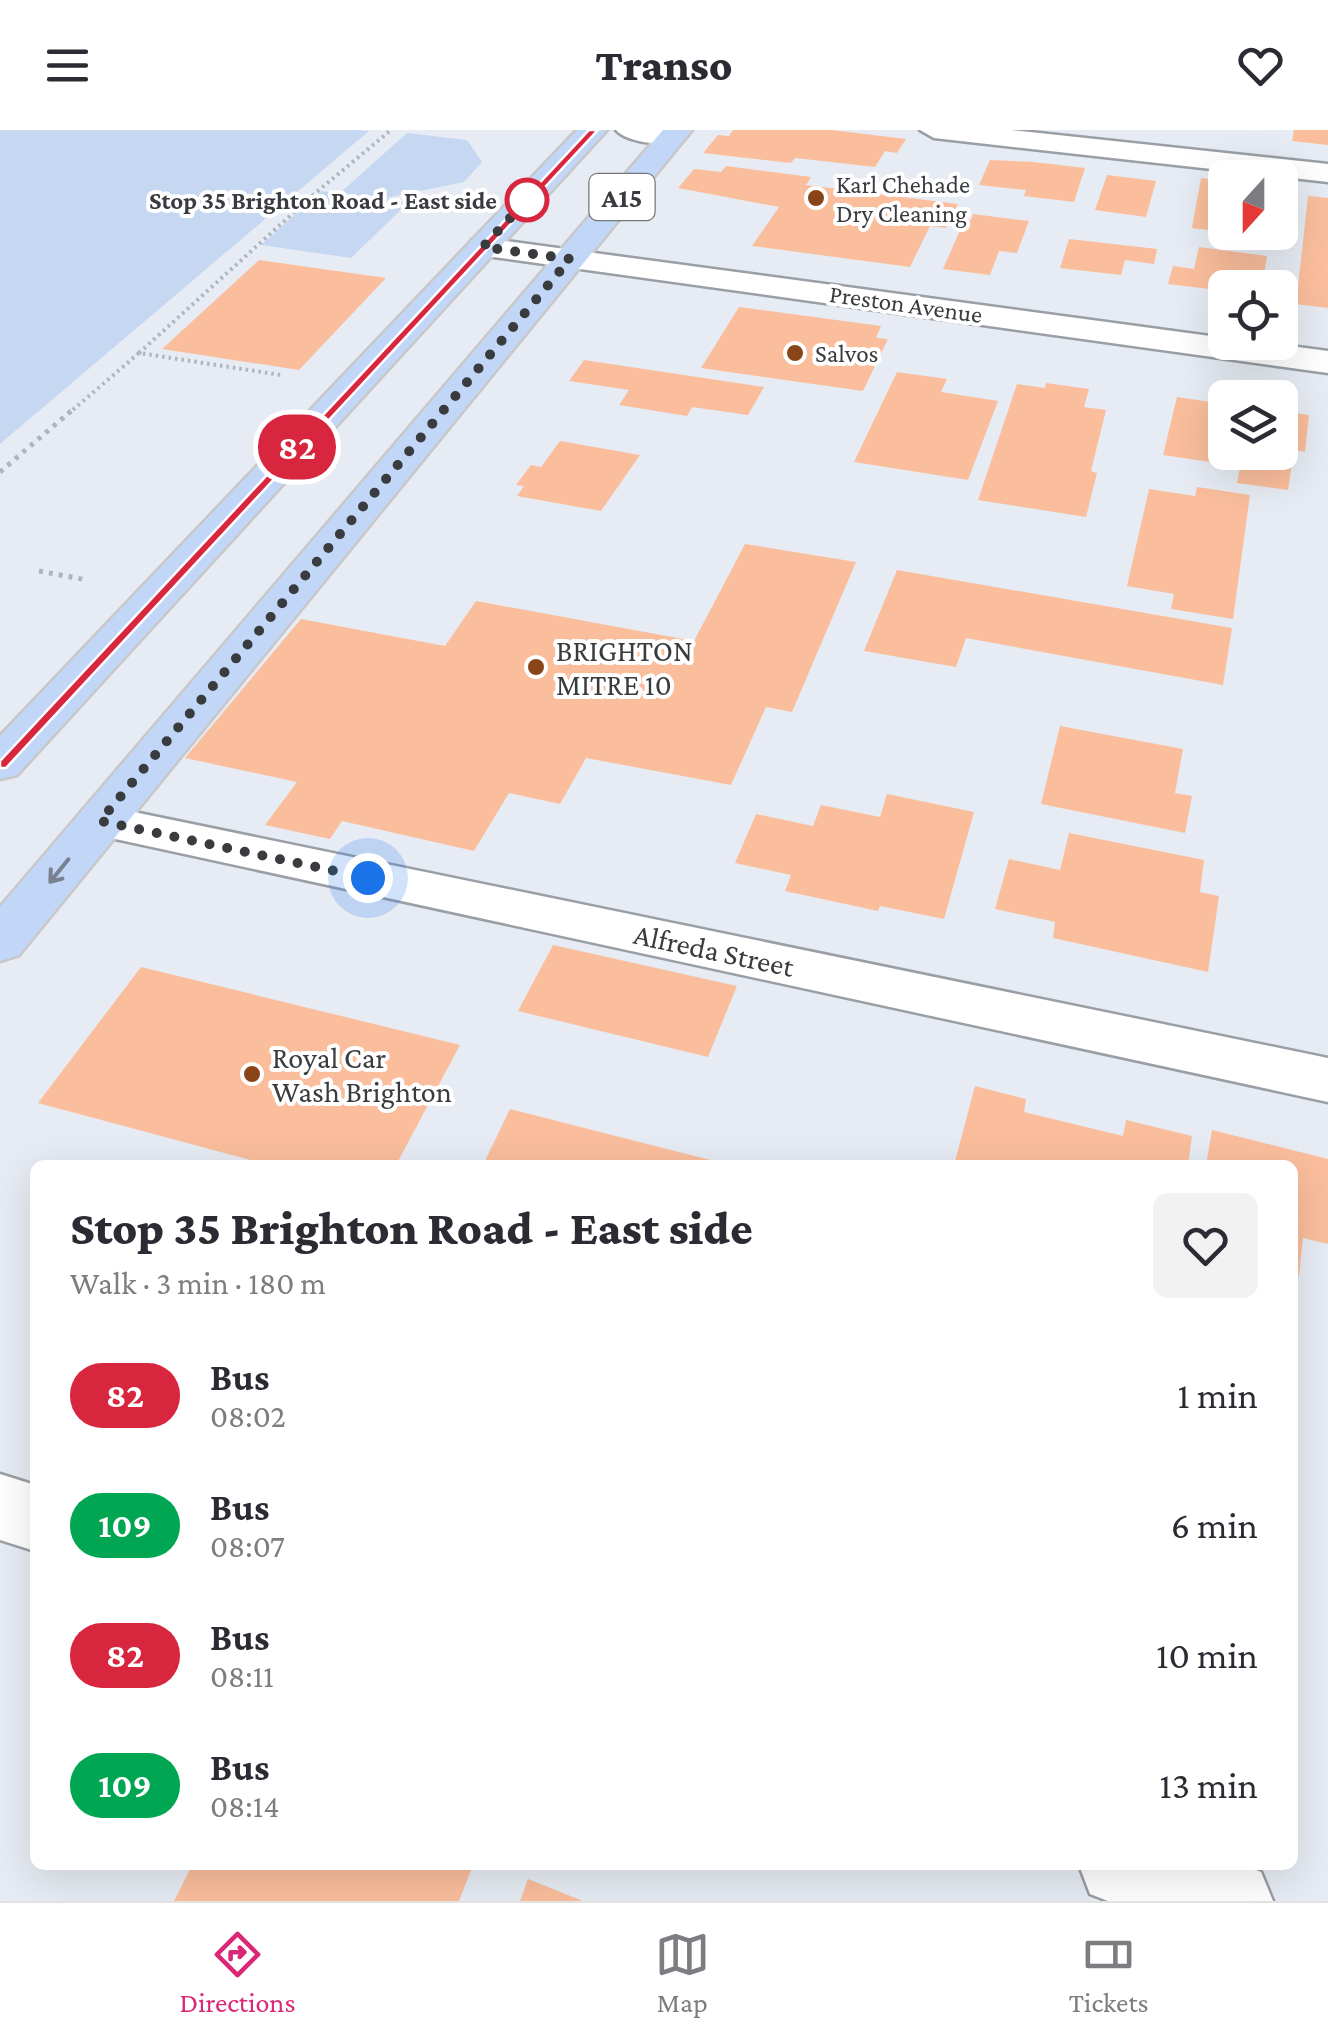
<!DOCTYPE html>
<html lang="en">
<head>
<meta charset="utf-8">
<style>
  :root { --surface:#fff; --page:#f2f2f3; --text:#2b2b33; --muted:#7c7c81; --line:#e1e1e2; --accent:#db2777 }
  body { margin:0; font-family:"Crimson Pro",serif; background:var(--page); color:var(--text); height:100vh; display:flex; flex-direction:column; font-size:38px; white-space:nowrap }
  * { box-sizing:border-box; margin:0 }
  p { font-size:32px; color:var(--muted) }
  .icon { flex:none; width:55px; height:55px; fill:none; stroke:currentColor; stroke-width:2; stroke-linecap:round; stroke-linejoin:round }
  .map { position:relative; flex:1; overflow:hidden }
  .drawer { position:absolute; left:30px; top:1030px; width:1268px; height:710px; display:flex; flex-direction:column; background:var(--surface); border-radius:15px; box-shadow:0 10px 40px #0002 }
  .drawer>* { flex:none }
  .badge { padding:0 20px; border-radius:32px; font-size:35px; line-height:65px }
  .needle { width:65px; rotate:201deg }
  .buttons { position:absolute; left:1208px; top:30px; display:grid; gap:20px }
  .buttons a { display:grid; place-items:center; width:90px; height:90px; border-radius:15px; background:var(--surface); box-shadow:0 10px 40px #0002; font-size:50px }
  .you { position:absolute; width:50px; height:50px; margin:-25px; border:8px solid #fff; border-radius:50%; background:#1a73e8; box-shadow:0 0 0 15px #1a73e833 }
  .map>.badge { position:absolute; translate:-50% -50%; box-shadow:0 0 0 5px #fff }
  .round { display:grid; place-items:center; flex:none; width:105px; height:105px; border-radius:15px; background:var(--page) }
  .summary { display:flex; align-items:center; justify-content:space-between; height:170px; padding:0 40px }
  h1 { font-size:48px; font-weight:800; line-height:75px }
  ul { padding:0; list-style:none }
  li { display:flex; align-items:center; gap:30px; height:130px; padding:0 40px }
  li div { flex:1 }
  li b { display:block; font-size:38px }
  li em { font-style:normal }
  li .badge { min-width:110px; font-weight:700; text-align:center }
  header { display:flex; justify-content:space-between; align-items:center; height:130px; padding:0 40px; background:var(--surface); font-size:45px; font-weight:800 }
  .dock { display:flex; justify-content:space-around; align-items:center; height:140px; border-top:2px solid var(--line); background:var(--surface); font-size:28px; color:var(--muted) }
  .dock a { display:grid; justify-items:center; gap:5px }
  .dock .current { color:var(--accent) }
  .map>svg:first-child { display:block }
</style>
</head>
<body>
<header><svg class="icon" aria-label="menu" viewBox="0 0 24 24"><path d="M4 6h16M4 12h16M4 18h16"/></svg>Transo<svg class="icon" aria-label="heart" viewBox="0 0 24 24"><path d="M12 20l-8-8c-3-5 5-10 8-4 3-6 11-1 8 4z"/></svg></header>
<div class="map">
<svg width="1328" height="1771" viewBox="0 0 1328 1771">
  <rect width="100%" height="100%" fill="#e7ecf4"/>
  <g fill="#c6d7f2">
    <path d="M 0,0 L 358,0 L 369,1 L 0,314 Z"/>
    <path d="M 407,3 L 467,10 L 482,32 L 464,52 L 386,68 L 409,72 L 351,128 L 261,115 L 321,61 L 352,65 L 341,62 Z"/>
  </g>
  <g fill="#fabe9c">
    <path d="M 733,0 L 832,0 L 906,9 L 897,23 L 885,21 L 875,37 L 795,28 L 791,33 L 703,23 L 718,5 L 729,6 Z"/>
    <path d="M 1294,0 L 1328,0 L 1328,15 L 1292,11 Z"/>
    <path d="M 990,30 L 1034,32 L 1085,38 L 1074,72 L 1024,66 L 1026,60 L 979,55 Z"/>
    <path d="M 726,36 L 811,47 L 806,55 L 958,74 L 946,98 L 930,96 L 910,137 L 752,116 L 779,77 L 678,58 L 694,39 L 721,42 Z"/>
    <path d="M 1107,45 L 1156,51 L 1146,87 L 1095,80 Z"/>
    <path d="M 1201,48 L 1225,51 L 1225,102 L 1192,98 Z"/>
    <path d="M 1308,66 L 1328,68 L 1328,178 L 1296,174 Z"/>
    <path d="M 973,84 L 1029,91 L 1017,123 L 999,121 L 990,145 L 943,139 L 965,89 L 971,90 Z"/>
    <path d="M 1069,109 L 1157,119 L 1154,134 L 1125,130 L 1121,145 L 1060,138 Z"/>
    <path d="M 1199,117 L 1267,126 L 1262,158 L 1225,158 L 1225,161 L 1168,154 L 1173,136 L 1194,139 Z"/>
    <path d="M 259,130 L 386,148 L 299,240 L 162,219 Z"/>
    <path d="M 739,177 L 881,196 L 876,208 L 888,209 L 863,261 L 701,238 Z"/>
    <path d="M 584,230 L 764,257 L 748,285 L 692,277 L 687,286 L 619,275 L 629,260 L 569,251 Z"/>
    <path d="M 897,242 L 947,249 L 941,262 L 998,271 L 968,350 L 854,332 Z"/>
    <path d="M 1046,253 L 1089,259 L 1084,277 L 1106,280 L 1091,341 L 1097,343 L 1086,387 L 978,370 L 1017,254 L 1045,258 Z"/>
    <path d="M 1177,267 L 1225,274 L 1225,322 L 1232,322 L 1230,335 L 1163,325 Z"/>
    <path d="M 1280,281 L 1309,285 L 1305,322 L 1294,320 L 1288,360 L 1237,353 L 1243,322 L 1280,322 Z"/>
    <path d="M 560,311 L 640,325 L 601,381 L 517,366 L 524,356 L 516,355 L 531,335 L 541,337 Z"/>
    <path d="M 1197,357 L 1250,365 L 1233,489 L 1171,479 L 1174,464 L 1127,456 L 1149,359 L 1195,366 Z"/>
    <path d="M 745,414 L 856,432 L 792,582 L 766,577 L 731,655 L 586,628 L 560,674 L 509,663 L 474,721 L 342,691 L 330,709 L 265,695 L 297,652 L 185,628 L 301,489 L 445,516 L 476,471 L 694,511 Z"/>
    <path d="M 897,440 L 1232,498 L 1223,555 L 966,508 L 956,537 L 864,521 Z"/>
    <path d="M 1060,596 L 1183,619 L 1175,663 L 1192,666 L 1185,703 L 1041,674 Z"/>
    <path d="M 887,664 L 974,682 L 944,789 L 880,776 L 878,781 L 785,761 L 791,745 L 735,733 L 756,684 L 813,696 L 821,675 L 880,687 Z"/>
    <path d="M 1069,703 L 1204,730 L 1200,762 L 1219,766 L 1208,842 L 1053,808 L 1055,792 L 995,779 L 1009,729 L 1060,740 Z"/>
    <path d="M 553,815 L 737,856 L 708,927 L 518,881 Z"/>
    <path d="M 141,837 L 460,915 L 396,1035 L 269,1035 L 38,973 Z"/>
    <path d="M 975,956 L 1026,969 L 1024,982 L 1123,1006 L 1126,990 L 1192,1006 L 1188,1035 L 954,1035 Z"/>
    <path d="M 510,979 L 714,1031 L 712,1035 L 483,1035 Z"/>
    <path d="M 1212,1000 L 1328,1029 L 1328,1114 L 1303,1108 L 1299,1146 L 1292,1144 L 1292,1035 L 1206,1035 Z"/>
    <path d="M 192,1735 L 473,1735 L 459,1771 L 174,1771 Z"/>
    <path d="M 528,1749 L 583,1771 L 520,1771 Z"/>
  </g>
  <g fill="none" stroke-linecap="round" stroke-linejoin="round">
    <g stroke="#9a9fa6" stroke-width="5">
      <g id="street">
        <path d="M 616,0 L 685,0 L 688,5 C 675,19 628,14 616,0 Z"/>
        <path d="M 920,0 L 1011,0 L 1328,34 L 1328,52 L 934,8 Z"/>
        <path d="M 483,108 L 1225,208 L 1225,212 L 1261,212 L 1328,221 L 1328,243 L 472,124 L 467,117 L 472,110 Z"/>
        <path d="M 100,675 L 1328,928 L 1328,972 L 83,702 L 75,691 L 83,680 Z"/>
        <path d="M 0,1344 L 35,1355 L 35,1421 L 0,1410 Z"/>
        <path d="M 1079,1735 L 1244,1735 L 1261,1742 L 1273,1771 L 1108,1771 L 1090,1764 Z"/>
      </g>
    </g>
    <g stroke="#c8c8c9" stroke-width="5">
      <g id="primary">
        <path d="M 577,0 L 607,0 L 17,645 L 0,649 L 0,606 Z"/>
        <path d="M 663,0 L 692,0 L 19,825 L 0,831 L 0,777 Z"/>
      </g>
    </g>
    <g stroke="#b0b4bb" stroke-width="4" stroke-dasharray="2.5 4" stroke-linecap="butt">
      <path d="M 139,223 L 313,65 L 391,0"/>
      <path d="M 68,284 L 139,223 L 281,245"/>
    </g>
    <g stroke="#b0b4bb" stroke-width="5" stroke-dasharray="4 6" stroke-linecap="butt">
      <path d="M 0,342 L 71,281"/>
      <path d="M 39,441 L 87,450"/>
    </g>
    <use href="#street" fill="#fff" fill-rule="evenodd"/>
    <use href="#primary" fill="#c2d7f7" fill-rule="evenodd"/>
  </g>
  <defs><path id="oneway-shaft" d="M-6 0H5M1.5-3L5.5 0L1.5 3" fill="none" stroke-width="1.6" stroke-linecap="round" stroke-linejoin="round" transform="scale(2.5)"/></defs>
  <use stroke="#778192" href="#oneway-shaft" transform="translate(59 741) rotate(129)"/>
  <path fill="#d7263d" stroke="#fff" stroke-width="2.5" d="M 589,0 L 598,0 L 6,638 L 0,638 L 0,631 Z"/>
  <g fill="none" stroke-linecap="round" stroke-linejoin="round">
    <path stroke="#393b3f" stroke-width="10" stroke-dasharray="0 18" d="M 368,748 L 100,691 L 570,129 L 483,117 L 527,70"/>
  </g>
  <g fill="#894518" stroke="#fff" stroke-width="4">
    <circle cx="816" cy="68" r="10"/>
    <circle cx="795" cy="223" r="10"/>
    <circle cx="536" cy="537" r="10"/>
    <circle cx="252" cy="944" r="10"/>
  </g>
  <circle fill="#fff" stroke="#d7263d" stroke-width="5" cx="527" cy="70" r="20"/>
  <g text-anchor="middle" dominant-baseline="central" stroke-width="8" stroke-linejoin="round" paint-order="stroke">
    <g font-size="25" fill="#393b3f" stroke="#fff" text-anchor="start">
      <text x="836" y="54">Karl Chehade<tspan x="836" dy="29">Dry Cleaning</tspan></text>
      <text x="815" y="223">Salvos</text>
    </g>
    <g font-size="25" font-weight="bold" fill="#393b3f" stroke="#fff" text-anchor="end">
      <text x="497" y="70">Stop 35 Brighton Road - East side</text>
    </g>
    <g font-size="25" fill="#393b3f" stroke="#fff">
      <text transform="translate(906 174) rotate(8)">Preston Avenue</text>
    </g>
    <rect fill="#fff" stroke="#747679" stroke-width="2.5" x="589.5" y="44" width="65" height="46" rx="8"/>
    <g font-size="28" font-weight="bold" fill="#393b3f">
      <text x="622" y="67">A15</text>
    </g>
    <g font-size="30" fill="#393b3f" stroke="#fff" text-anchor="start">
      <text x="556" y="520">BRIGHTON<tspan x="556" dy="34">MITRE 10</tspan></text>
      <text x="272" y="927">Royal Car<tspan x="272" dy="34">Wash Brighton</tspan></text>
    </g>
    <g font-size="30" fill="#393b3f" stroke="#fff">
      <text transform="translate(714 820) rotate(12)">Alfreda Street</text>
    </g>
  </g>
</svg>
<div class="buttons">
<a><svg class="needle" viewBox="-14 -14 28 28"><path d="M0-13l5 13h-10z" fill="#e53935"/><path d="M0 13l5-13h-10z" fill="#7c7c81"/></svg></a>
<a><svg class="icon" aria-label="locate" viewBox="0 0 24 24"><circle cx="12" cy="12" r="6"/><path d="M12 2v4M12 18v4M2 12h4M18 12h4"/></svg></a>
<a><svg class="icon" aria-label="layers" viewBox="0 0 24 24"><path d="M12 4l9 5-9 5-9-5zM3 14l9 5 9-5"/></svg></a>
</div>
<div class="you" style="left:368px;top:748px"></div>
<b class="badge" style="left:297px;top:317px;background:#d7263d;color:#fff">82</b>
<section class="drawer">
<div class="summary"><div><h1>Stop 35 Brighton Road - East side</h1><p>Walk · 3 min · 180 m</p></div><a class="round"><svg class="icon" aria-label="heart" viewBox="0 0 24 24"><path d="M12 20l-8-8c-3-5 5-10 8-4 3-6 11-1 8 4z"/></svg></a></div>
<ul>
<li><span class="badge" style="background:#d7263d;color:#fff">82</span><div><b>Bus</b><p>08:02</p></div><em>1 min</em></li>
<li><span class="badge" style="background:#00a651;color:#fff">109</span><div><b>Bus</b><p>08:07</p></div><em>6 min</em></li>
<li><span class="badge" style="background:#d7263d;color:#fff">82</span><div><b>Bus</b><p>08:11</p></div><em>10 min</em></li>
<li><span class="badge" style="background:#00a651;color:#fff">109</span><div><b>Bus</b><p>08:14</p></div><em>13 min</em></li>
</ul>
</section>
</div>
<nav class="dock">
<a class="current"><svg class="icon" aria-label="directions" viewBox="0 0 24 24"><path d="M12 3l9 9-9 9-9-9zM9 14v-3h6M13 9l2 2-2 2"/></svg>Directions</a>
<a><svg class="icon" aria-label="map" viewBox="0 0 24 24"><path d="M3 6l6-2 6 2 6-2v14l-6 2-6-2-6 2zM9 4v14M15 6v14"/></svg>Map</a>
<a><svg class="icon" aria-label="tickets" viewBox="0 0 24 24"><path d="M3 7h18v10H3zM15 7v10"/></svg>Tickets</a>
</nav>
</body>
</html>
